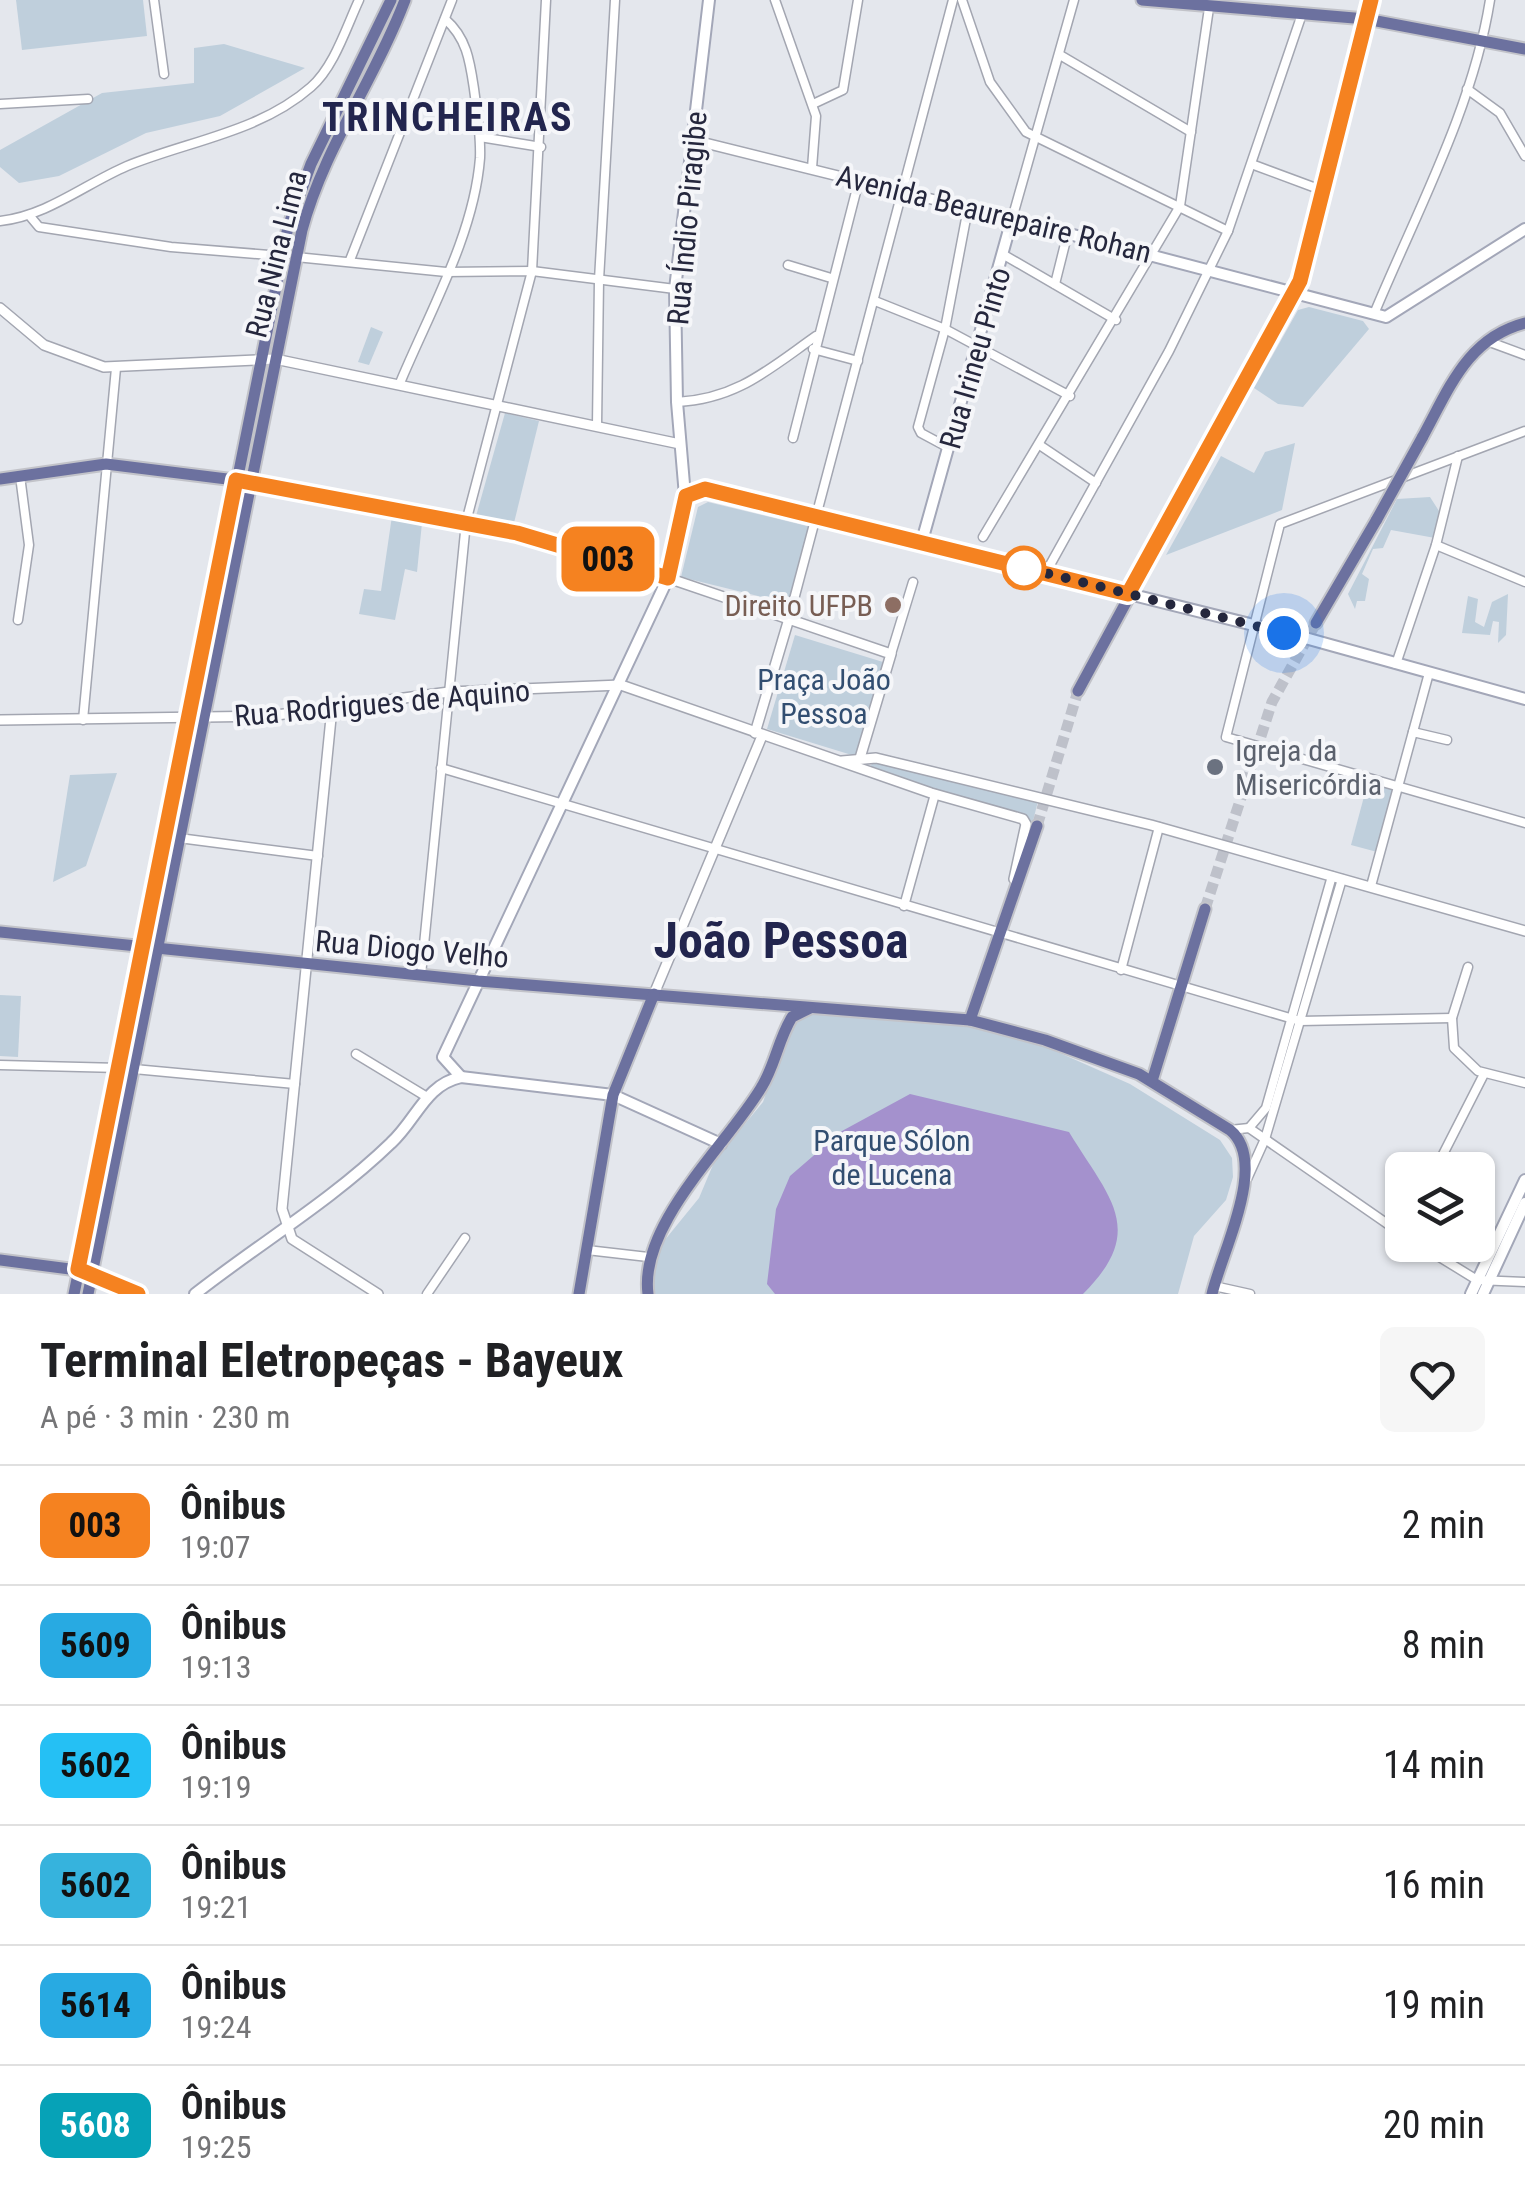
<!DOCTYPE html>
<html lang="pt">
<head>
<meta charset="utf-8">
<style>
  :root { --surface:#fff; --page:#f6f6f6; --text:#202124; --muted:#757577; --line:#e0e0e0 }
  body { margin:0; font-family:"Roboto Condensed",sans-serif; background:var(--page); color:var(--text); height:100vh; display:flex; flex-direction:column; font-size:38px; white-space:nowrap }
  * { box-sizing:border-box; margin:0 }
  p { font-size:32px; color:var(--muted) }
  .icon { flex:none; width:55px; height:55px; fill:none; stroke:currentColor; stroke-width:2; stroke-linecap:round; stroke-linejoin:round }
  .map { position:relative; height:1294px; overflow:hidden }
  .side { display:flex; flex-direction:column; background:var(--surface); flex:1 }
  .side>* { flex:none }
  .badge { padding:0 20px; border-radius:15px; font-size:35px; line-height:65px }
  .buttons { position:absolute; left:1385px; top:1152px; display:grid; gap:20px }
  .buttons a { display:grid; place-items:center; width:110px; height:110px; border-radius:15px; background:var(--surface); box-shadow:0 2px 8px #0004; font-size:50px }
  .you { position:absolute; width:50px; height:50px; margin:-25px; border:8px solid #fff; border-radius:50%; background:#1a73e8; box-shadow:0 0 0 15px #1a73e833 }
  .map>.badge { position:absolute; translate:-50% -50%; box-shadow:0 0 0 5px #fff }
  .round { display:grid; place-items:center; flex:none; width:105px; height:105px; border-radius:15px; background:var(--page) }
  .headline { display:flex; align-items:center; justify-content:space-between; height:170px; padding:0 40px }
  h1 { font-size:48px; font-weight:700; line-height:75px }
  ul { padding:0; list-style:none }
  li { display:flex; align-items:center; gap:30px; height:120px; padding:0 40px; border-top:2px solid var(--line) }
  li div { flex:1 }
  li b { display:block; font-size:38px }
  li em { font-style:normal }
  li .badge { min-width:110px; font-weight:700; text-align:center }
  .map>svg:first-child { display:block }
</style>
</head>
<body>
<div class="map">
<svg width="1525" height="1294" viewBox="0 0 1525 1294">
  <rect width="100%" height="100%" fill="#e4e7ed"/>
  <g fill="#bfcfdc">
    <path d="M 16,0 L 143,0 L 147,36 L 22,50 Z"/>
    <path d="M 224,44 L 305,68 L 220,116 L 146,133 L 59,176 L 19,183 L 0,167 L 0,150 L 102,93 L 194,83 L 194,48 Z"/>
    <path d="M 1309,307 L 1363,321 L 1369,329 L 1303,407 L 1278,404 L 1254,388 L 1298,310 Z"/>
    <path d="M 371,327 L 383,332 L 369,365 L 358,362 Z"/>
    <path d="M 505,413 L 539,421 L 513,527 L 476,516 Z"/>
    <path d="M 1295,443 L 1282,510 L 1166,555 L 1221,456 L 1254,473 L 1265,452 Z"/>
    <path d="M 1430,497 L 1439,511 L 1435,538 L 1391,530 L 1383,548 L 1373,549 L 1362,574 L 1369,579 L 1365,601 L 1357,601 L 1355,609 L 1348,594 L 1397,499 Z"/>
    <path d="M 708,502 L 811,527 L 790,604 L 681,577 L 698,507 Z"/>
    <path d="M 392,516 L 422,523 L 417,572 L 405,569 L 395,620 L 359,614 L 364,589 L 381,591 Z"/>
    <path d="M 1508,594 L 1506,635 L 1498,643 L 1499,622 L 1493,621 L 1490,635 L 1462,633 L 1468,596 L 1478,599 L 1475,622 L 1484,627 L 1492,602 Z"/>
    <path d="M 795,635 L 883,662 L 855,756 L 767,729 Z"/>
    <path d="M 876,758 L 1039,797 L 1032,825 L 867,771 Z"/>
    <path d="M 117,773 L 86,866 L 53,882 L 70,775 Z"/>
    <path d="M 1369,778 L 1399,785 L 1381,853 L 1351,845 Z"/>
    <path d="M 0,995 L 21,996 L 18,1057 L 0,1056 Z"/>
    <path d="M 816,1012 L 982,1027 L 1035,1042 L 1130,1084 L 1220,1140 L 1232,1158 L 1233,1177 L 1226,1200 L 1194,1236 L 1178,1294 L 651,1294 L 655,1252 L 699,1198 L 715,1160 L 763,1102 L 785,1038 L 800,1019 Z"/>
  </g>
  <path fill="#a491cd" d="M 910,1094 L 1069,1132 C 1109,1198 1148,1229 1083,1294 L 775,1294 L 767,1284 L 776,1209 L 790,1176 L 842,1131 Z"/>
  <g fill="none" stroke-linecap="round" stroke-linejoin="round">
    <g stroke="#bec1ca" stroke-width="11" stroke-dasharray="11 5.5" stroke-linecap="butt">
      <path d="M 1037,826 L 1078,691"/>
      <path d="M 1205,909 L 1272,702 L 1316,623"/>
    </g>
    <g stroke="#a3a6b1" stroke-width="11">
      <g id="minor">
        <path d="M 154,0 L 164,74"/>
        <path d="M 775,0 L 816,116 L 812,168"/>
        <path d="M 962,0 L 990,82 L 1026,132 L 1228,231"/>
        <path d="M 1060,55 L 1191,132"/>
        <path d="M 1467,89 L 1500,113 L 1525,156"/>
        <path d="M 0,104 L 88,99"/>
        <path d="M 813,104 L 843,90 L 858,0"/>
        <path d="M 480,137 L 541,147"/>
        <path d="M 1254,165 L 1324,191"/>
        <path d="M 29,215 L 39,227 L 171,247 L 282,256"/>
        <path d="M 1012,219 L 1074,0"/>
        <path d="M 0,221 C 47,216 85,184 127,166 C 188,141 260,132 311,87 C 334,67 346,28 359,0"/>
        <path d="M 1004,255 L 1116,320"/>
        <path d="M 296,257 L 446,272 L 532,271 L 675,289"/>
        <path d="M 350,260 L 452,0"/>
        <path d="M 788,265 L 831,278"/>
        <path d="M 1055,284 L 1068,232"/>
        <path d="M 875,301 L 945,329 L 1070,396"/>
        <path d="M 1374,314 C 1416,213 1473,108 1490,0"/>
        <path d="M 1487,341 L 1525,355"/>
        <path d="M 813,349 L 858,361"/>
        <path d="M 400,383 C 429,313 474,235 480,158 C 481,135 477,112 474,89 C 470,62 467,38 445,19"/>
        <path d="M 677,402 C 737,399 769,369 816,336"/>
        <path d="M 597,425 L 599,280 L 615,0"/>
        <path d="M 1525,431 L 1280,524 L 1226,737 L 1525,823"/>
        <path d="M 793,438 L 859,180"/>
        <path d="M 1041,446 L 1096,483"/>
        <path d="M 949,448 L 921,433 L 918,427 L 945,329 L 968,208"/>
        <path d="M 983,537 L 1180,206 L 1209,8"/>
        <path d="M 1436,545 L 1525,582"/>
        <path d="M 1045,574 L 1169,351 L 1228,231 L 1302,14"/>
        <path d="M 18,620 L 29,545 L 20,476"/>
        <path d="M 788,622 L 953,0"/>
        <path d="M 891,654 L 913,582"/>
        <path d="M 1396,664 L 1436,545 L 1458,456"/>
        <path d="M 83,720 L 116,368"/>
        <path d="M 1413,732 L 1447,740"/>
        <path d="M 441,768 L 1300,1021 L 1452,1018"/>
        <path d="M 179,838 L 318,856"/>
        <path d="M 1371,886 L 1429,673"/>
        <path d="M 904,906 L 935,794"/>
        <path d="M 1468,967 L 1452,1018 L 1454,1048 L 1478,1071 L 1525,1083"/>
        <path d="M 1121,970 L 1159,827"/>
        <path d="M 421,975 L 466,522 L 532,271 L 546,0"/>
        <path d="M 356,1054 L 427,1097"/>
        <path d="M 0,1065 L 120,1068"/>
        <path d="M 134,1069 L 295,1084"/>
        <path d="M 1249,1128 L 1266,1108 L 1332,876"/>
        <path d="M 1230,1130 L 1249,1128 L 1402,1234"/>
        <path d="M 1435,1170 L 1484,1074"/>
        <path d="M 1247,1179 L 1265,1139 L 1342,879"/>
        <path d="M 1420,1245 L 1477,1280 L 1525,1282"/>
        <path d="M 587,1250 L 648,1257"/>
        <path d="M 1214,1286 L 1250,1294"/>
        <path d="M 427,1294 L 465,1238"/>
      </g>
    </g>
    <g stroke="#a3a6b1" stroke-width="12">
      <g id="tertiary">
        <path d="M 693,140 L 1012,219"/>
        <path d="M 0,308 L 44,345 L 104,367 L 275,359 L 680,444"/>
        <path d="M 668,578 L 891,654 L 860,758"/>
        <path d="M 332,708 L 282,1209 L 292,1239 L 378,1294"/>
        <path d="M 0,720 L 269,716 L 449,692 L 621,685 L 931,793 L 1023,819 L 1026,824 L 1014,879"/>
        <path d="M 755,733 L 788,622"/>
        <path d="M 842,761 L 876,758 L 1151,825 L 1525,931"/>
        <path d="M 654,994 L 762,736"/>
      </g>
    </g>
    <g stroke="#a3a7b8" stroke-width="14">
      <g id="secondary">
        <path d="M 250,483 L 517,533 L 668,578"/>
        <path d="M 685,496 L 705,489 L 723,493 L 1298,636 L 1525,699"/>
        <path d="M 922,541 L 1012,219 L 1386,317 L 1525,229"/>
        <path d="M 461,1077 L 443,1057 L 668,578 L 685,496 L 677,402 L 675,289 L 709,0"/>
        <path d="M 195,1294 C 260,1243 331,1201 391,1143 C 417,1119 425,1085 461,1077 L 613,1095 L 721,1144"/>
        <path d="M 1471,1294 L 1525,1180"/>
        <path d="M 1483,1294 L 1525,1203"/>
      </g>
    </g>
    <g stroke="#c2c3c9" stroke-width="15">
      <g id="primary">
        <path d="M 1142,0 L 1366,19 L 1525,49"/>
        <path d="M 1422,438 C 1449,389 1467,338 1525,323"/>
        <path d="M 0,479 L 106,464 L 243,481"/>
        <path d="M 1316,623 L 1377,519"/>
        <path d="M 1078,691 L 1300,281 L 1371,0"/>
        <path d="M 0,932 L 478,981 L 970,1020 L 1045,1040 L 1139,1074 L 1230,1130 C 1269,1162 1222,1251 1212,1294"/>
        <path d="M 970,1020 L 1037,826"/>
        <path d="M 1152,1081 L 1205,909"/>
        <path d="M 0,1260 L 93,1272 L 138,1294"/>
        <path d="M 74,1294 L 288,227 L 311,164 L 391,0"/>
        <path d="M 88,1294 L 302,230 C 324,148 375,79 405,0"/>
        <path d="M 579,1294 L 613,1095 L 654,994"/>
        <path d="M 648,1294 C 639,1224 726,1146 761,1088 C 775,1066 778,1040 792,1017 L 810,1008"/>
      </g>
    </g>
    <use href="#minor" stroke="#fff" stroke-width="8"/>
    <use href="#tertiary" stroke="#fff" stroke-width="9"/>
    <use href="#secondary" stroke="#fff" stroke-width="10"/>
    <use href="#primary" stroke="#6c719f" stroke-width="11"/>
    <g stroke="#c2c3c9" stroke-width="15" stroke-linecap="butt">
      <path id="primary-bridge" d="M 1377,519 L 1422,438"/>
    </g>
    <use href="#primary-bridge" stroke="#6c719f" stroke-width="11"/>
  </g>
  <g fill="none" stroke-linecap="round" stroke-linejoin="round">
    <g stroke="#fff" stroke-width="22">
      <path id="line" d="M 138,1294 L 78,1269 L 236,480 L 517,533 L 668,578 L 686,496 L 705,489 L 1128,594 L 1300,281 L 1371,0"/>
    </g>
    <use href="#line" stroke="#f58220" stroke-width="15"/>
    <path stroke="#25273d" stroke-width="10" stroke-dasharray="0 18" d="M 1024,568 L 1010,564 L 1284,633"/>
  </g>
  <circle fill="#fff" stroke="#f58220" stroke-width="5" cx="1024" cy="568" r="20"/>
  <circle fill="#8d6e63" stroke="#f5f6f9" stroke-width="4" cx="893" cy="605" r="10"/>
  <circle fill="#6b7280" stroke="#f5f6f9" stroke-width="4" cx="1215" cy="767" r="10"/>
  <g text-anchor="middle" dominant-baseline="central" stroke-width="8" stroke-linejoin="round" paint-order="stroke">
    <g font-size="30" fill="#25273d" stroke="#f5f6f9">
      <text transform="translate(994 214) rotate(14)">Avenida Beaurepaire Rohan</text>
      <text transform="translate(687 218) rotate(-85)">Rua Índio Piragibe</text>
      <text transform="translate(276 254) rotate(-76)">Rua Nina Lima</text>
      <text transform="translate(975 358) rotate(-74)">Rua Irineu Pinto</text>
      <text transform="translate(382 703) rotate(-5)">Rua Rodrigues de Aquino</text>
      <text transform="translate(412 949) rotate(5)">Rua Diogo Velho</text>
    </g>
    <g font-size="30" fill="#785e54" stroke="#f5f6f9" text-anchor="end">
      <text x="873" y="605">Direito UFPB</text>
    </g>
    <g font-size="30" fill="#324e71" stroke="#f5f6f9">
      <text x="824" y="679">Praça João<tspan x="824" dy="34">Pessoa</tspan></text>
      <text x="892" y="1140">Parque Sólon<tspan x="892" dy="34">de Lucena</tspan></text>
    </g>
    <g font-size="30" fill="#5b616d" stroke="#f5f6f9" text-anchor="start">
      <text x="1235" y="750">Igreja da<tspan x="1235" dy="34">Misericórdia</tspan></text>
    </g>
    <g font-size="40" font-weight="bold" letter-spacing="2.5" fill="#22254e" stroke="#f5f6f9">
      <text x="448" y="117">TRINCHEIRAS</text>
    </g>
    <g font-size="50" font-weight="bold" fill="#22254e" stroke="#f5f6f9">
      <text x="781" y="941">João Pessoa</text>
    </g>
  </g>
</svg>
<div class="buttons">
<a><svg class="icon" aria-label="layers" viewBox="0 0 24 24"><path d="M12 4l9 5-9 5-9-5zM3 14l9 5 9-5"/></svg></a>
</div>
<div class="you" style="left:1284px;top:633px"></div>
<b class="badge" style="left:608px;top:559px;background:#f58220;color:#111">003</b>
</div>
<section class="side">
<div class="headline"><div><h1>Terminal Eletropeças - Bayeux</h1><p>A pé · 3 min · 230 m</p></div><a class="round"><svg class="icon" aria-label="heart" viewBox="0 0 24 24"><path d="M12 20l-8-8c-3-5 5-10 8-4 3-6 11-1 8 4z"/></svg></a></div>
<ul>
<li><span class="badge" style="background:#f58220;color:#111">003</span><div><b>Ônibus</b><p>19:07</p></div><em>2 min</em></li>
<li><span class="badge" style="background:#28aae2;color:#111">5609</span><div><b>Ônibus</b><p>19:13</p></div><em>8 min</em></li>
<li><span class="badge" style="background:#25c0f4;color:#111">5602</span><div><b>Ônibus</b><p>19:19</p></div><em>14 min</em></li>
<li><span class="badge" style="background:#36b3dd;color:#111">5602</span><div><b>Ônibus</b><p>19:21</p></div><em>16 min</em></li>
<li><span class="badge" style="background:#28aae2;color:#111">5614</span><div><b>Ônibus</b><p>19:24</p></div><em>19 min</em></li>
<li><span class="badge" style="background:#06a2b7;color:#fff">5608</span><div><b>Ônibus</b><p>19:25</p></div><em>20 min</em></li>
</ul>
</section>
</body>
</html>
